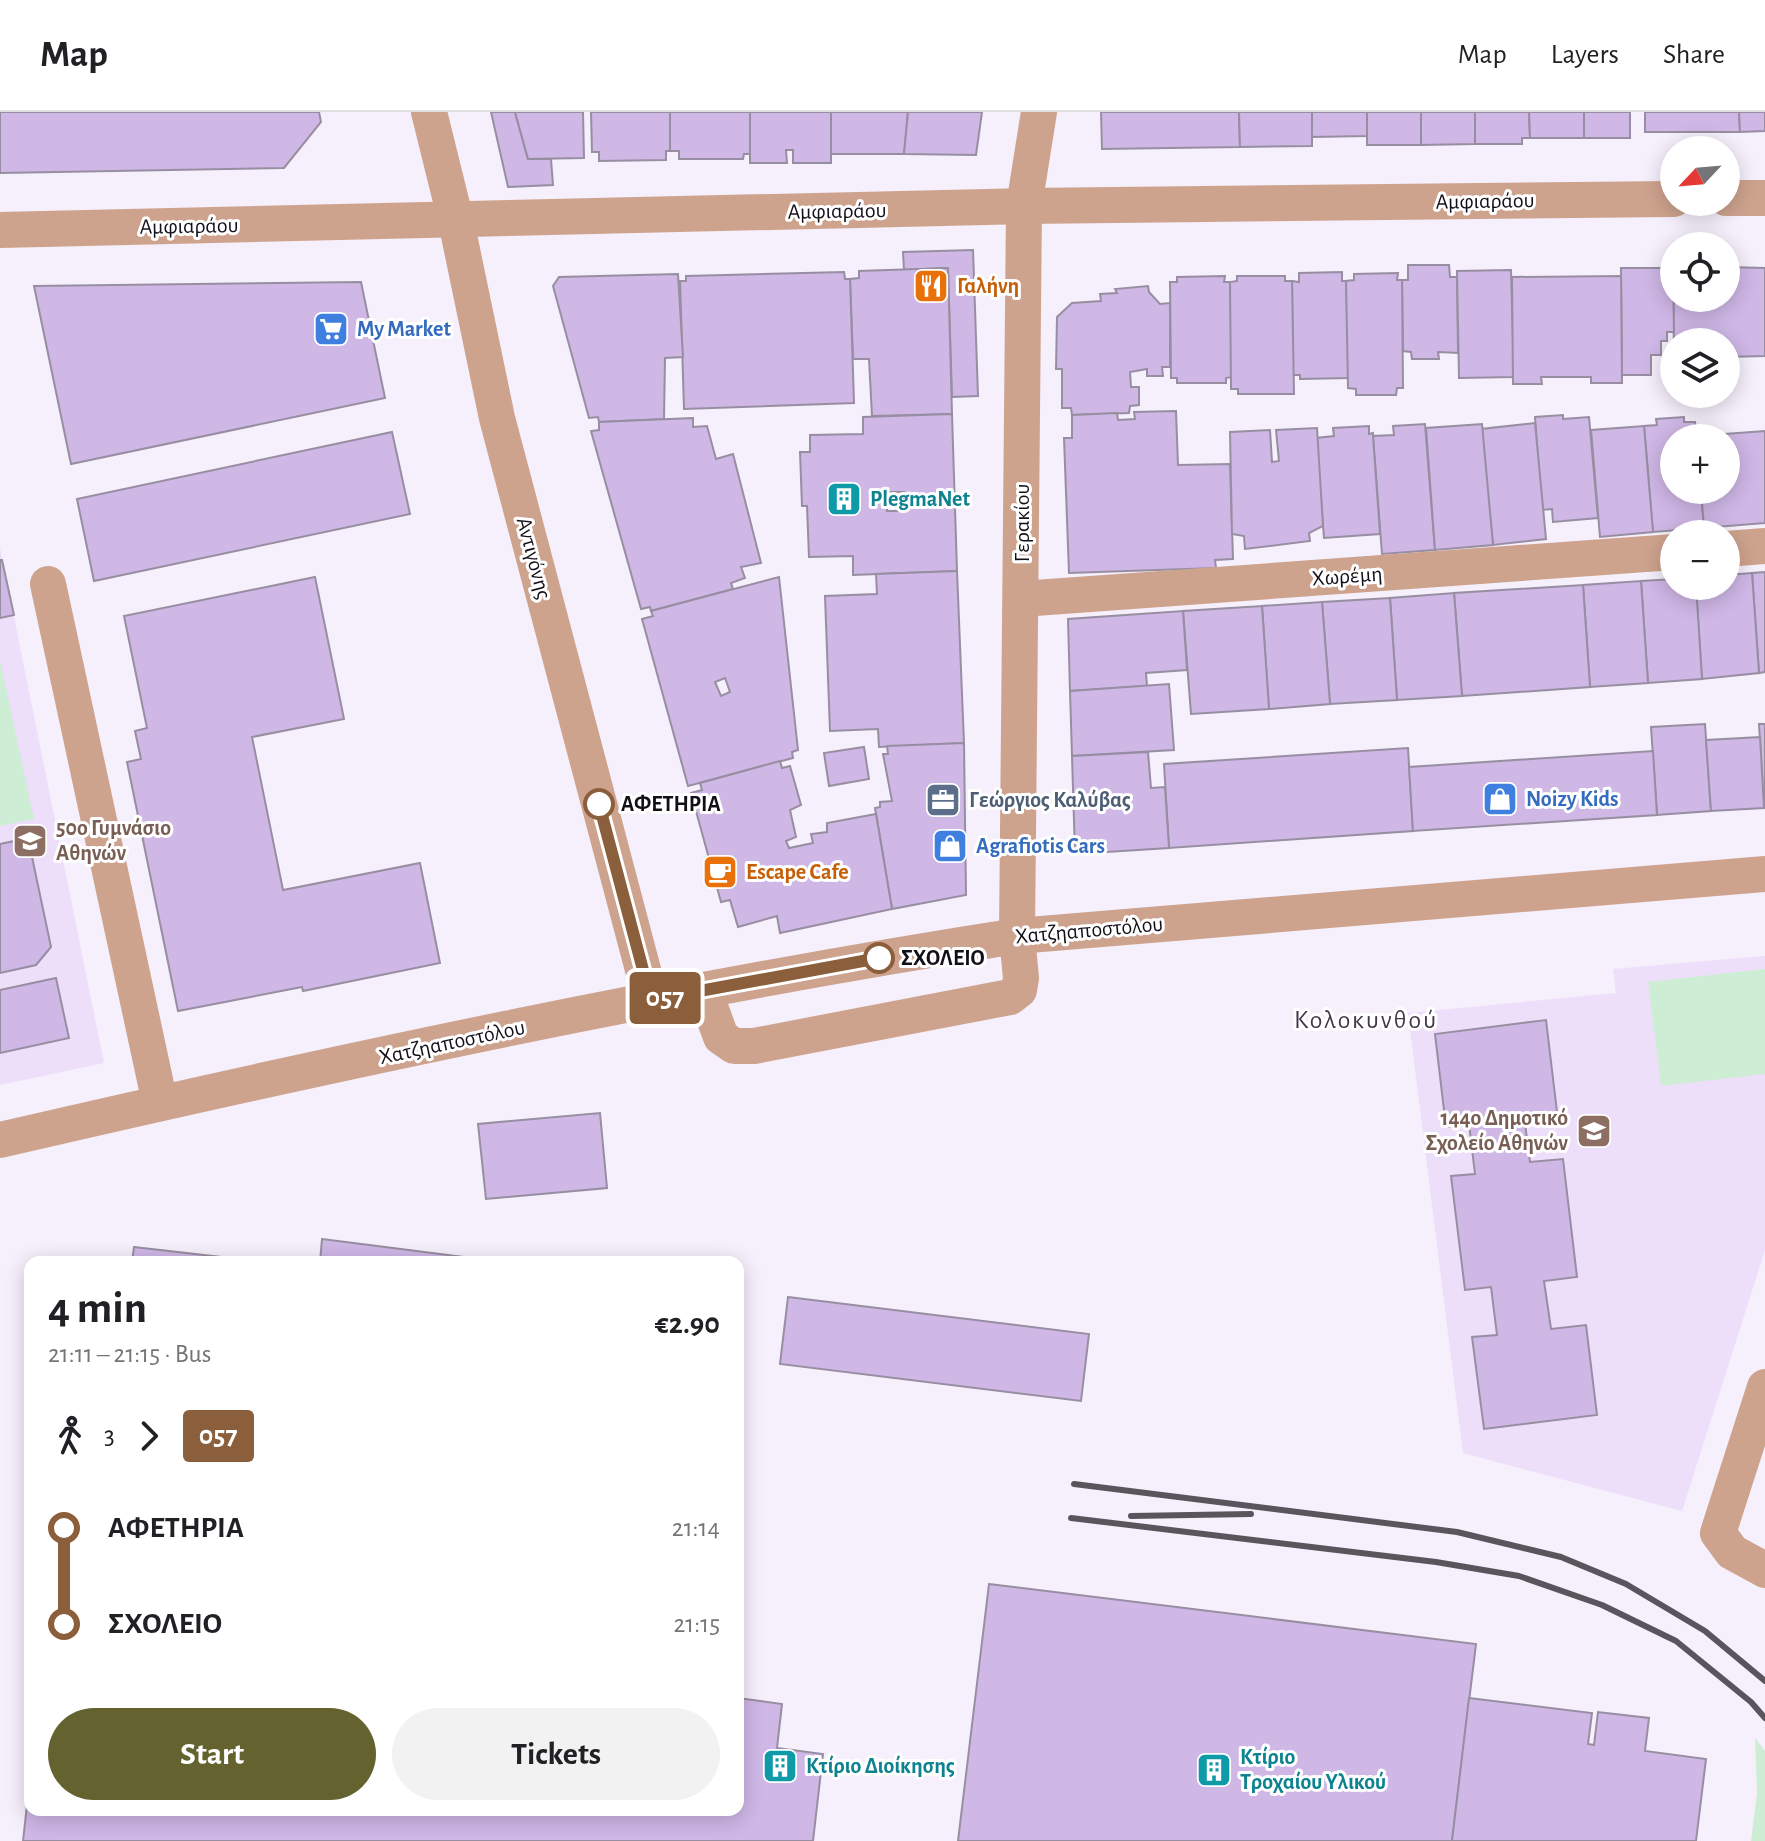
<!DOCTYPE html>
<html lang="en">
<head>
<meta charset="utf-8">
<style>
  :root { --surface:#fff; --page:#f2f2f2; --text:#202124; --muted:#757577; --line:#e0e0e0; --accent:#64622f }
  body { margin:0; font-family:"Alegreya Sans",sans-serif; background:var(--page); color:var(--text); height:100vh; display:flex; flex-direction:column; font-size:30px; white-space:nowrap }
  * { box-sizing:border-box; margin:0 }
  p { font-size:26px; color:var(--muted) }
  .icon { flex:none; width:44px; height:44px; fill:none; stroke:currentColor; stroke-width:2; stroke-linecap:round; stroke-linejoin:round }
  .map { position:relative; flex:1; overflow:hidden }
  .drawer { position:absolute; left:24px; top:1144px; width:720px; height:560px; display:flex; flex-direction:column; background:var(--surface); border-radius:16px; box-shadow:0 4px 20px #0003 }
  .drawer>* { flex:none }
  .badge { padding:0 16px; border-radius:6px; font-size:28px; line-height:52px }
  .needle { width:52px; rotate:244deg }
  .controls { position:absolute; left:1660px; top:24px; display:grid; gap:16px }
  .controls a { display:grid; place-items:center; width:80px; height:80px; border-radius:50%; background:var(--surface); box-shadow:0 4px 20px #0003; font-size:40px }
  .map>.badge { position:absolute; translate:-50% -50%; box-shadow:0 0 0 4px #fff }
  .legs { display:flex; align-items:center; gap:12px; height:88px; padding:0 24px; font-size:26px }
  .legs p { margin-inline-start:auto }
  .overview { display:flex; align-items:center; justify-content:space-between; height:136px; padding:0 24px }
  h1 { font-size:44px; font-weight:700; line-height:60px }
  .action { display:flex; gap:16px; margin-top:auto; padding:16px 24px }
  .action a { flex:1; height:92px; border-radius:48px; background:var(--accent); color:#fff; font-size:32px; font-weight:700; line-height:92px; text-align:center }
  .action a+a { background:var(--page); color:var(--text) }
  ul { padding:0 24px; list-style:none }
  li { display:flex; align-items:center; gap:28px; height:96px; font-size:30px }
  li i { display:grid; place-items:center; width:12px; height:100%; margin:0 10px; background:currentColor }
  li i::after { content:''; width:20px; height:20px; margin:-10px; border:6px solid; border-radius:50%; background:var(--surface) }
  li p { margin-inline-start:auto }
  li:first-child i { background:linear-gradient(#0000 50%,currentColor 0) }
  li:last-child i { background:linear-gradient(currentColor 50%,#0000 0) }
  header { display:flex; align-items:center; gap:48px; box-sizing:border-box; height:112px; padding:0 40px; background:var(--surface); border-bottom:2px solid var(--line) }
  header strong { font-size:38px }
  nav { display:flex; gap:44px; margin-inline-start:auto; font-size:28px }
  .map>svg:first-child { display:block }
</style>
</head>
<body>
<header>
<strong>Map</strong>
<nav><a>Map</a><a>Layers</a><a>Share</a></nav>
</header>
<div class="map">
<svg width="1765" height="1729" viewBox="0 0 1765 1729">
  <rect width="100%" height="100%" fill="#f6effc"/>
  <g fill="#eddefa">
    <path d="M 0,436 L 104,951 L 0,973 Z"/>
    <path d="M 1765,844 L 1765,1138 L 1682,1399 L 1463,1341 L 1408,901 L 1616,881 L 1613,857 Z"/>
  </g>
  <g fill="#ceedd5">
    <path d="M 0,548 L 34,707 L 0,714 Z"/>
    <path d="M 1765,857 L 1765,962 L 1661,974 L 1648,870 Z"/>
    <path d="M 1755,1626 L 1765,1639 L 1765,1729 L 1751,1729 L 1757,1681 Z"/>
  </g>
  <g fill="#cfb7e6" stroke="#988ea1" stroke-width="2" fill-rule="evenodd">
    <path d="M 0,0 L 319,0 L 321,10 L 284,56 L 0,61 Z"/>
    <path d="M 491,0 L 515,0 L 528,47 L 551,47 L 553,73 L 508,75 Z"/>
    <path d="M 515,0 L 583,0 L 584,46 L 528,47 Z"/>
    <path d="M 591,0 L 670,0 L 670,39 L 666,39 L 666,48 L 599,49 L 599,40 L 592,40 Z"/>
    <path d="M 670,0 L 750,0 L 750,42 L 744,42 L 743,47 L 679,47 L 679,39 L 670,39 Z"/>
    <path d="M 750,0 L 831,0 L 831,51 L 793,51 L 793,38 L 786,38 L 787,51 L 750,51 Z"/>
    <path d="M 831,0 L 908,0 L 904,42 L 831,42 Z"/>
    <path d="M 908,0 L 982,0 L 976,43 L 904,42 Z"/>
    <path d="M 1101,0 L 1239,0 L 1240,35 L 1102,37 Z"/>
    <path d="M 1239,0 L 1312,0 L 1312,34 L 1240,35 Z"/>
    <path d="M 1312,0 L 1367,0 L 1367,24 L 1312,25 Z"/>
    <rect x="1367" y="0" width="54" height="33"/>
    <path d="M 1421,0 L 1475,0 L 1475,32 L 1421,33 Z"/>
    <path d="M 1475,0 L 1529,0 L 1530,26 L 1522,26 L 1522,32 L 1475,32 Z"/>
    <path d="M 1529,0 L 1584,0 L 1584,26 L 1530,26 Z"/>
    <rect x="1584" y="0" width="46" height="26"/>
    <path d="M 1645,0 L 1739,0 L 1740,20 L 1645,20 Z"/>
    <path d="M 1739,0 L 1765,0 L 1765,19 L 1740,20 Z"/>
    <path d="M 973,138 L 978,284 L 952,285 L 948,156 L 904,158 L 903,140 Z"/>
    <path d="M 1408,153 L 1449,153 L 1450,165 L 1457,165 L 1458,241 L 1438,240 L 1439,247 L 1412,247 L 1411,240 L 1403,239 L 1402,168 L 1408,168 Z"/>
    <path d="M 1726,155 L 1765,156 L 1765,244 L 1726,245 L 1726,230 L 1674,230 L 1674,245 L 1673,164 L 1674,186 L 1726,186 Z"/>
    <path d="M 948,156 L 952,302 L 872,304 L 869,247 L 853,247 L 850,167 L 859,166 L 859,159 Z"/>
    <path d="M 1621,156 L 1673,156 L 1674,220 L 1667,220 L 1667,229 L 1661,229 L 1661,243 L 1651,243 L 1651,263 L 1622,263 Z"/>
    <path d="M 1511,158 L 1514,265 L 1459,266 L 1457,159 Z"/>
    <path d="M 844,160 L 845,167 L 850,167 L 854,291 L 684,297 L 680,169 L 686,169 L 686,164 Z"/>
    <path d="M 1342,160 L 1342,169 L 1346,169 L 1349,266 L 1300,267 L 1300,263 L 1293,263 L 1292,169 L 1299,170 L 1299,161 Z"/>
    <path d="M 1398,161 L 1397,168 L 1402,168 L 1403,276 L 1397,276 L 1396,283 L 1356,283 L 1356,277 L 1348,276 L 1346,169 L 1354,168 L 1354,162 Z"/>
    <path d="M 678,162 L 683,245 L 665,246 L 664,307 L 599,310 L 598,305 L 589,306 L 553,174 L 559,165 Z"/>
    <path d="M 1225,164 L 1224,170 L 1230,170 L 1232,265 L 1226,266 L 1226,271 L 1177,271 L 1177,266 L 1171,266 L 1170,170 L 1177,170 L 1177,165 Z"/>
    <path d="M 1237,164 L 1285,164 L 1285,169 L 1292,169 L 1294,282 L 1238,282 L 1238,277 L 1231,277 L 1230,170 L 1237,169 Z"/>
    <path d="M 1621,164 L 1622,271 L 1591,271 L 1591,265 L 1541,265 L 1542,272 L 1513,272 L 1512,165 Z"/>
    <path d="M 361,170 L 385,286 L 71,352 L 34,174 Z"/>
    <path d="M 1148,174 L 1149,180 L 1160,192 L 1170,191 L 1170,255 L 1162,255 L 1163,264 L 1147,264 L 1147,257 L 1130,260 L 1131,275 L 1139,275 L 1139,293 L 1130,294 L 1129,301 L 1072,303 L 1071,296 L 1062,296 L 1062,257 L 1056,257 L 1057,205 L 1072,191 L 1101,189 L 1100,182 L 1117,181 L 1115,177 Z"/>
    <path d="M 1176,299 L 1178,353 L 1230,352 L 1233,447 L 1215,448 L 1216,456 L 1069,461 L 1064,326 L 1072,326 L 1072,303 L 1117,301 L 1118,308 L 1135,307 L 1134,300 Z"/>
    <path d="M 952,302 L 957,459 L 853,463 L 853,444 L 809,445 L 807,394 L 802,394 L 800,340 L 810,340 L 810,323 L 863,322 L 863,305 ZM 887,380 L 904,380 L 904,399 L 887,399 Z"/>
    <path d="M 1563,303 L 1563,307 L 1589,305 L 1598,406 L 1553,410 L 1552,397 L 1542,398 L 1535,305 Z"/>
    <path d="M 1684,305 L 1684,310 L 1695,310 L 1697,326 L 1674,326 L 1674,378 L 1701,378 L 1704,416 L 1653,420 L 1644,314 L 1657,313 L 1656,307 Z"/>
    <path d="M 693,306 L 693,315 L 707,314 L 716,347 L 733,342 L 761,451 L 741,455 L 745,466 L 731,471 L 733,477 L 651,499 L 650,495 L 641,497 L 591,319 L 599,318 L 599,310 Z"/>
    <path d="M 1535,311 L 1546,427 L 1493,433 L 1481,317 Z"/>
    <path d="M 1425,312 L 1435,438 L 1382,442 L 1373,324 L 1394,323 L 1393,314 Z"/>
    <path d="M 1482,312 L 1493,433 L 1435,438 L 1426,316 Z"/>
    <path d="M 1369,314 L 1369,322 L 1373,321 L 1373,324 L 1380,422 L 1324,426 L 1316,326 L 1334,324 L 1333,316 Z"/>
    <path d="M 1644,314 L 1653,420 L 1600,425 L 1591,318 Z"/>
    <path d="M 1317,316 L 1323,414 L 1309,421 L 1310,429 L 1245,437 L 1244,424 L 1232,422 L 1230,320 L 1270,318 L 1272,350 L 1279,349 L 1276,318 Z"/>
    <path d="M 1765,319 L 1765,411 L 1704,416 L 1701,378 L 1726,378 L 1726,326 L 1697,324 Z"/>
    <path d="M 392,320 L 410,402 L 94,469 L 77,387 Z"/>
    <path d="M 0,448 L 2,448 L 14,503 L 0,506 Z"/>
    <path d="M 957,459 L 964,631 L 879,635 L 878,617 L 830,619 L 825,484 L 877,482 L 876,462 Z"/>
    <path d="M 1765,460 L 1765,560 L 1759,561 L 1752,461 Z"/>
    <path d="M 1752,461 L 1759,561 L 1702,567 L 1696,474 L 1726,474 L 1726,463 Z"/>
    <path d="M 315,465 L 344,607 L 252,625 L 283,778 L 420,751 L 440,851 L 303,879 L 302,875 L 178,899 L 127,650 L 141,647 L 135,619 L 147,616 L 124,504 Z"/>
    <path d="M 779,465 L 798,638 L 792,640 L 793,646 L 688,674 L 642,507 L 653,504 L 651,499 ZM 725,566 L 730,580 L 721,584 L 715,570 Z"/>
    <path d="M 1674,467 L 1674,474 L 1696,474 L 1702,567 L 1648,571 L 1641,469 Z"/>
    <path d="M 1641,469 L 1648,571 L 1590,575 L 1583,473 Z"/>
    <path d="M 1583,473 L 1590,575 L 1462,584 L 1454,481 Z"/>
    <path d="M 1454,481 L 1462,584 L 1397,588 L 1390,486 Z"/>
    <path d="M 1390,486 L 1397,588 L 1330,592 L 1322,490 Z"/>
    <path d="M 1322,490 L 1330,592 L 1269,597 L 1262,494 Z"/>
    <path d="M 1262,494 L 1269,597 L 1191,602 L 1183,499 Z"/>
    <path d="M 1183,499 L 1187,558 L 1146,561 L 1147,574 L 1070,579 L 1068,507 Z"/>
    <path d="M 1169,572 L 1174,638 L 1072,644 L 1070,579 Z"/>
    <path d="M 1705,612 L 1711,699 L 1657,703 L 1651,615 Z"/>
    <path d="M 1759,612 L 1765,612 L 1765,696 L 1764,696 Z"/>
    <path d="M 1760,625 L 1764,696 L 1711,699 L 1706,628 Z"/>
    <path d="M 964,631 L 966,783 L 892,797 L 875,696 L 880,695 L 880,690 L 892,689 L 883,642 L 888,642 L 887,634 Z"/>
    <path d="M 864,635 L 869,667 L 829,674 L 824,641 Z"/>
    <path d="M 1408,636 L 1413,719 L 1169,736 L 1164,652 Z"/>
    <path d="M 1653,639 L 1657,703 L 1413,719 L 1409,655 Z"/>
    <path d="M 1148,640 L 1151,676 L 1165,675 L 1169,736 L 1075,742 L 1072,644 Z"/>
    <path d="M 780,649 L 782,656 L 790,654 L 801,693 L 790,698 L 796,725 L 786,729 L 789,736 L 813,731 L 811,722 L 827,720 L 827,711 L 876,702 L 892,797 L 780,821 L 777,804 L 738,815 L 730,788 L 721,790 L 691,681 L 702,678 L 700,671 Z"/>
    <path d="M 28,726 L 51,835 L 36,853 L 0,861 L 0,732 Z"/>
    <path d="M 56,866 L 69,926 L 0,941 L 0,878 Z"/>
    <path d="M 1546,908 L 1557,1000 L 1524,1004 L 1530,1050 L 1563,1047 L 1577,1165 L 1544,1169 L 1551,1217 L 1586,1213 L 1597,1303 L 1484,1317 L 1472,1225 L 1497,1223 L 1491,1175 L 1465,1178 L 1451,1064 L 1475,1062 L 1469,1012 L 1446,1015 L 1435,922 Z"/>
    <path d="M 600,1001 L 607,1076 L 486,1087 L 478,1012 Z"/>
    <path d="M 322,1127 L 503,1150 L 320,1150 Z"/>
    <path d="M 134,1135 L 238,1147 L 238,1150 L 132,1150 Z"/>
    <path d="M 788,1185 L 1089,1222 L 1081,1289 L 780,1252 Z"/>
    <path d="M 989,1472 L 1476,1532 L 1452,1729 L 958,1729 Z"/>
    <path d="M 738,1586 L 782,1592 L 777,1636 L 823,1642 L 813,1729 L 23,1729 L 30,1666 L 30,1698 L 738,1698 Z"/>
    <path d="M 1469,1586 L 1592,1601 L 1588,1632 L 1594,1633 L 1598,1600 L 1649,1606 L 1645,1639 L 1706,1647 L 1696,1729 L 1452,1729 Z"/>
  </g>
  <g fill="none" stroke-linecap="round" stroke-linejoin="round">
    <g stroke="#cea38e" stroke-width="36">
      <path d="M 429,0 L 456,109 L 497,306 L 651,888"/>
      <path d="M 1726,86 L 1765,86"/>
      <path d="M 0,118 L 1024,94 L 1674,87"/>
      <path d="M 1726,437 L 1765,434"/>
      <path d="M 48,472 L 160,991"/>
      <path d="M 1021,487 L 1674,440"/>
      <path d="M 704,878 L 721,925 L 734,934 L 754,934 L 1010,885 L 1019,878 L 1021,866 L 1017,824 L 1024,94 L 1039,0"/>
      <path d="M 0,1028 C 337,950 676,877 1017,824 L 1765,762"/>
      <path d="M 1765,1275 L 1718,1421 L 1732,1440 L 1765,1458"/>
    </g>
    <g stroke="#59555d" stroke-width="6">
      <path d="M 1074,1372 L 1457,1420 L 1561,1445 L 1626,1472 L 1705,1519 L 1765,1569"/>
      <path d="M 1131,1404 L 1251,1402"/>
      <path d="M 1071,1406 L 1436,1450 L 1519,1464 L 1602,1493 L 1676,1529 L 1751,1590 L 1765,1606"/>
    </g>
  </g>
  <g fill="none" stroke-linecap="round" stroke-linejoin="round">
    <g stroke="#fff" stroke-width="18">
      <path id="line-1" d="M 599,692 L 651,888 L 879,846"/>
    </g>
    <use href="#line-1" stroke="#8b5e3c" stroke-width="12"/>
  </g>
  <defs>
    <g id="restaurant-square" transform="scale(1.8)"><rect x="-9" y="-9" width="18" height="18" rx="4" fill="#e8710a" stroke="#fff"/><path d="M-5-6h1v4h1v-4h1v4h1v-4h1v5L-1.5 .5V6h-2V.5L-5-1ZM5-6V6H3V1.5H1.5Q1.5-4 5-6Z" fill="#fff"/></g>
    <g id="supermarket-square" transform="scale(1.8)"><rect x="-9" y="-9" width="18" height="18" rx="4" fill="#3f7fe0" stroke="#fff"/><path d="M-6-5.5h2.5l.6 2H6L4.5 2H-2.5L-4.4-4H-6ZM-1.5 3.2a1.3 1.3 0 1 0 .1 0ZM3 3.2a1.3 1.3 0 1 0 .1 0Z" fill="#fff"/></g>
    <g id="building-square" transform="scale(1.8)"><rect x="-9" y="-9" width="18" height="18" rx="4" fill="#0f9aa8" stroke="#fff"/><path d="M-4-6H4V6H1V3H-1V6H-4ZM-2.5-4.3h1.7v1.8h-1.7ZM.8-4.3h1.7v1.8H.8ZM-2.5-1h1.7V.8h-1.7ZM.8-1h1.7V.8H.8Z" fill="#fff"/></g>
    <g id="shop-square" transform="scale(1.8)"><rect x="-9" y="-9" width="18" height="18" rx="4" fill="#3f7fe0" stroke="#fff"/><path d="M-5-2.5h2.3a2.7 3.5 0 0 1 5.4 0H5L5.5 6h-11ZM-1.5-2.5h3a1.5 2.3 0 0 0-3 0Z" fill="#fff"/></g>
    <g id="office-square" transform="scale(1.8)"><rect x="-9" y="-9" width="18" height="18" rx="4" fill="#5c6f8a" stroke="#fff"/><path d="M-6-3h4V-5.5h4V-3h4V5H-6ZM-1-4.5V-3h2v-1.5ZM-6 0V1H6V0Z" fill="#fff"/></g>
    <g id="school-square" transform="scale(1.8)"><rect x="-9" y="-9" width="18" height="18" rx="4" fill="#8d6e63" stroke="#fff"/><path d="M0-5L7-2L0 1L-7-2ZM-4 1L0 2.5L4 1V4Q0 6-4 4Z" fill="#fff"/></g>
    <g id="cafe-square" transform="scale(1.8)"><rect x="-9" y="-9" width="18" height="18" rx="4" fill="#e8710a" stroke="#fff"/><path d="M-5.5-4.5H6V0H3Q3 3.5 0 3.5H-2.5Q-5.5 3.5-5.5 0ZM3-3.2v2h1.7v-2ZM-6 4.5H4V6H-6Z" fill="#fff"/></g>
  </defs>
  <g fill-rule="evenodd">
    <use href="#restaurant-square" x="931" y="174"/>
    <use href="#supermarket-square" x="331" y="217"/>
    <use href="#building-square" x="844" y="387"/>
    <use href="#shop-square" x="1500" y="687"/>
    <use href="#office-square" x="943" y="688"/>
    <use href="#school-square" x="30" y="729"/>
    <use href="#shop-square" x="950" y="734"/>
    <use href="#cafe-square" x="720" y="760"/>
    <use href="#school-square" x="1594" y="1019"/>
    <use href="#building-square" x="780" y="1654"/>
    <use href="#building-square" x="1214" y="1658"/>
  </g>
  <g fill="#fff" stroke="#8b5e3c" stroke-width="4">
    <circle cx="599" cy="692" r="14"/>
    <circle cx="879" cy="846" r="14"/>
  </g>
  <g text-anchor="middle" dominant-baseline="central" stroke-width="6" stroke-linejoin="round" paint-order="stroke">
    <g font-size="22" fill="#130f16" stroke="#fff">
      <text transform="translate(1485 89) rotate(-1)">Αμφιαράου</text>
      <text transform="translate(837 99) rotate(-1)">Αμφιαράου</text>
      <text transform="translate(189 114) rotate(-1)">Αμφιαράου</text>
      <text transform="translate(1022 411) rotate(-90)">Γερακίου</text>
      <text transform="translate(534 446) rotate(75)">Αντιγόνης</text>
      <text transform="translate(1347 464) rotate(-4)">Χωρέμη</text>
      <text transform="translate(1089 818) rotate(-5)">Χατζηαποστόλου</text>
      <text transform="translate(452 930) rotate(-12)">Χατζηαποστόλου</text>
    </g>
    <g font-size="22" font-weight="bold" fill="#c56008" stroke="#fff" text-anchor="start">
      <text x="957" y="174">Γαλήνη</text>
      <text x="746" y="760">Escape Cafe</text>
    </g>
    <g font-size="22" font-weight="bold" fill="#366cbe" stroke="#fff" text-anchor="start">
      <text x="357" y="217">My Market</text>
      <text x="1526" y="687">Noizy Kids</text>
      <text x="976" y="734">Agrafiotis Cars</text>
    </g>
    <g font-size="22" font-weight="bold" fill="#0d838f" stroke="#fff" text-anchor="start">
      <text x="870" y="387">PlegmaNet</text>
      <text x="1240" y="1645">Κτίριο<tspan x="1240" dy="25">Τροχαίου Υλικού</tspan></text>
      <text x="806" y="1654">Κτίριο Διοίκησης</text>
    </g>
    <g font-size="22" font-weight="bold" fill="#4e5e75" stroke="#fff" text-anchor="start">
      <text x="969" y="688">Γεώργιος Καλύβας</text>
    </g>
    <g font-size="22" font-weight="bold" fill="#130f16" stroke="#fff" text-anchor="start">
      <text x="621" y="692">ΑΦΕΤΗΡΙΑ</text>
      <text x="901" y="846">ΣΧΟΛΕΙΟ</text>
    </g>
    <g font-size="22" font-weight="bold" fill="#785e54" stroke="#fff" text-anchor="start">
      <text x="56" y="716">50ο Γυμνάσιο<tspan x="56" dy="25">Αθηνών</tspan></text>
      <text x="1568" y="1006" text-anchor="end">144ο Δημοτικό<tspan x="1568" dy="25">Σχολείο Αθηνών</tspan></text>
    </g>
    <g font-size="26" letter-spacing="2" fill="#413849" stroke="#fff">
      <text x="1366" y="908">Κολοκυνθού</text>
    </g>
  </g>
</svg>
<div class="controls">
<a><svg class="needle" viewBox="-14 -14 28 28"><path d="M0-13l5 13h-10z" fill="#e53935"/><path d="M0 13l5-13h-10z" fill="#757577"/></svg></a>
<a><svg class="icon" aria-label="locate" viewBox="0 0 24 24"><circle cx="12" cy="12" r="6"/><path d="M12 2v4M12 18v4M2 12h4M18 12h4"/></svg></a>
<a><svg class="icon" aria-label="layers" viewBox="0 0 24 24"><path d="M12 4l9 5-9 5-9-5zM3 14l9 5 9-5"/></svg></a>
<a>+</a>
<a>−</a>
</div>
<b class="badge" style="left:665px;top:886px;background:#8b5e3c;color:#fff">057</b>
<section class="drawer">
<div class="overview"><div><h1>4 min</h1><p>21:11 – 21:15 · Bus</p></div><b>€2.90</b></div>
<div class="legs"><svg class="icon" aria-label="walk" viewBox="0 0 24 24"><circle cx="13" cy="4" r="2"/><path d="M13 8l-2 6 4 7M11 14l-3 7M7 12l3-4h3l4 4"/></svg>3<svg class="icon" aria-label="forward" viewBox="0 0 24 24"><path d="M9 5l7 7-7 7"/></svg><b class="badge" style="background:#8b5e3c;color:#fff">057</b></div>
<ul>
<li><i style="color:#8b5e3c"></i><b>ΑΦΕΤΗΡΙΑ</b><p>21:14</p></li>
<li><i style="color:#8b5e3c"></i><b>ΣΧΟΛΕΙΟ</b><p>21:15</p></li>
</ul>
<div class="action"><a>Start</a><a>Tickets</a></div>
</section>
</div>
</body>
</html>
